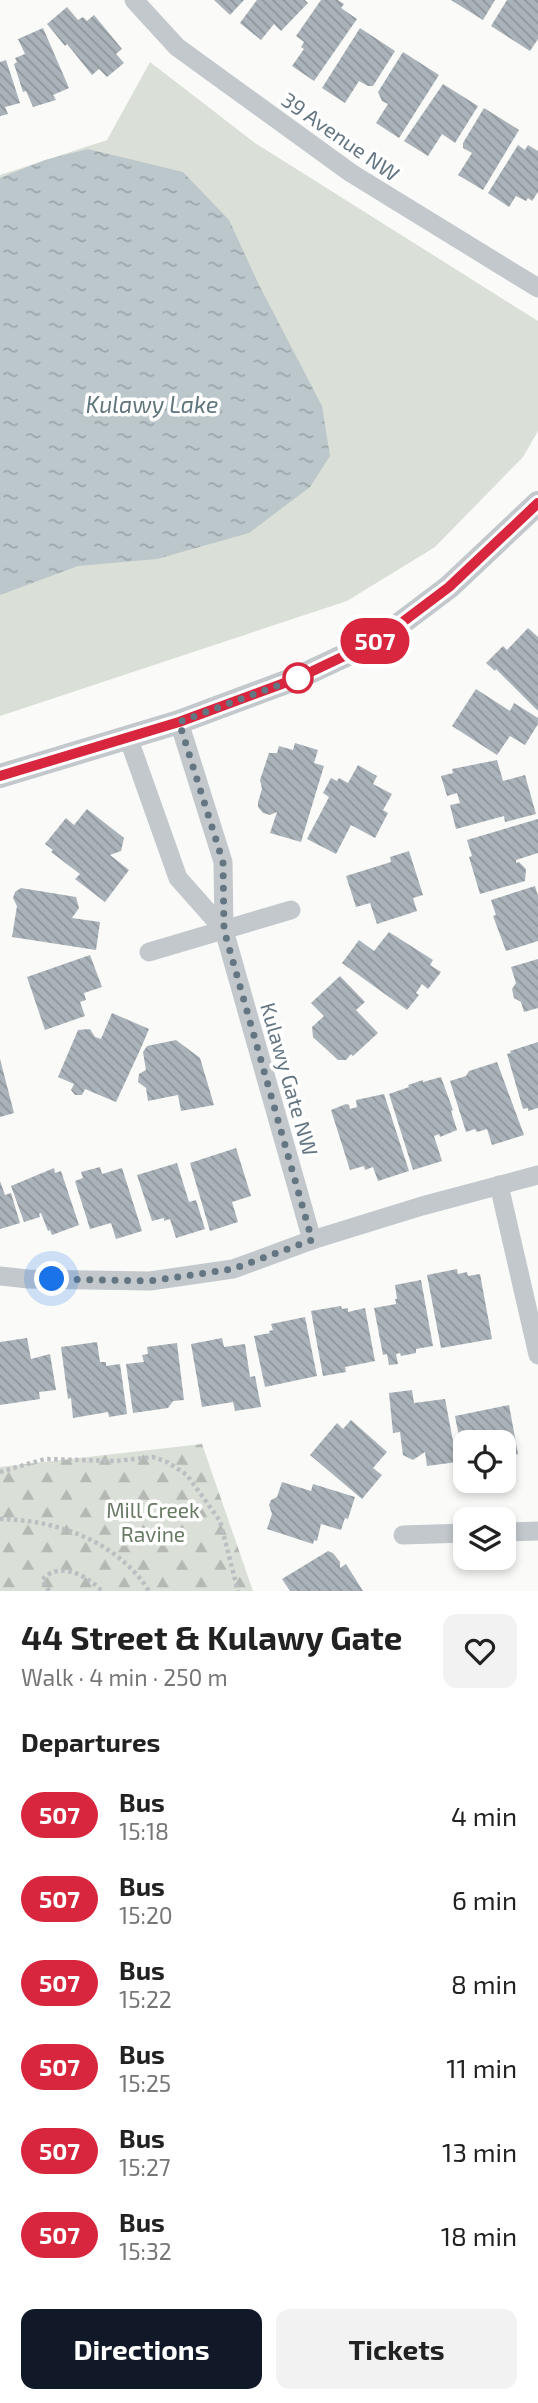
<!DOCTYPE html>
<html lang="en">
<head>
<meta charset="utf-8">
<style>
  :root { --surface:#fff; --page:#f2f2f2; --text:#222; --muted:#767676; --accent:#111827 }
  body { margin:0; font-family:"Exo 2",sans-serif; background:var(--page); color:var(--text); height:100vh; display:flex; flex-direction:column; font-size:26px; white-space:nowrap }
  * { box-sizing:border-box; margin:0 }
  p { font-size:23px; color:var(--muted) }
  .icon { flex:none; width:38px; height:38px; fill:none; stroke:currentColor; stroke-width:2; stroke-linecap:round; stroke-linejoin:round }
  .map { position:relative; height:1591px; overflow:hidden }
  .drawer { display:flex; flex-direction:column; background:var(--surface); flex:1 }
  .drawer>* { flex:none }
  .badge { padding:0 14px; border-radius:23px; font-size:24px; line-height:46px }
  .controls { position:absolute; left:453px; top:1430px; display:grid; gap:14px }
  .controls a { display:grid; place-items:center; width:63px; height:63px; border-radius:14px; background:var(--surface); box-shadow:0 4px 10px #0003; font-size:35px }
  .you { position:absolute; width:35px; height:35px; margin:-18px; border:5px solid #fff; border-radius:50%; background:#1a73e8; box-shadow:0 0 0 10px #1a73e833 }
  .map>.badge { position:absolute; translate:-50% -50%; box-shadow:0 0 0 4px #fff }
  h2 { padding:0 21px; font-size:26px; line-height:63px }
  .round { display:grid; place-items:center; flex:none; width:74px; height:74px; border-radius:14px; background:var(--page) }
  .summary { display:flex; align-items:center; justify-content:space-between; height:119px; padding:0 21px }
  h1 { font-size:33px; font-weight:700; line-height:52px }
  .cta { display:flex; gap:14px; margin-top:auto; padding:14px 21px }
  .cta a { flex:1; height:80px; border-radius:14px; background:var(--accent); color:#fff; font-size:28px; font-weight:700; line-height:80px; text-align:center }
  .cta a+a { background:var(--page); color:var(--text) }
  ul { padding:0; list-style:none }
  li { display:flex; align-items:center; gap:21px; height:84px; padding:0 21px }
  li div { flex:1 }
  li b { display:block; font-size:26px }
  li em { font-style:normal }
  li .badge { min-width:77px; font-weight:700; text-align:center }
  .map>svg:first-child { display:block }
</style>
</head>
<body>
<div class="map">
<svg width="538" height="1591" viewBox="0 0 538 1591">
  <defs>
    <pattern id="forest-firs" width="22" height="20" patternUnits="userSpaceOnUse" patternTransform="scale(1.75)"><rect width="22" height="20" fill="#dadfd7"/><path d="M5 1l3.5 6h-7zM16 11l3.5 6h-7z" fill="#b4b9b4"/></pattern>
    <pattern id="water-ripples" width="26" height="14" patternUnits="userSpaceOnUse" patternTransform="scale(1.75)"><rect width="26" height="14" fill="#bbc7cb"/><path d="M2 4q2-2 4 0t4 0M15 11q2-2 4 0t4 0" fill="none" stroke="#9ca6aa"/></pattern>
    <pattern id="building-back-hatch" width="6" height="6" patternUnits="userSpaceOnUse" patternTransform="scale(1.75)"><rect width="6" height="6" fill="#aab3b9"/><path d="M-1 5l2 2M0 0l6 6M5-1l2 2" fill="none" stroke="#8e969c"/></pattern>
  </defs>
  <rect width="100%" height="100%" fill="#fafaf8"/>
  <path fill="url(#forest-firs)" d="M 202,1444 L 253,1591 L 0,1591 L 0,1467 Z"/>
  <path fill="#dadfd7" d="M 150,62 L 255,143 L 538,321 L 538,431 L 523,457 L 435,547 L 347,601 L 0,716 L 0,175 L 107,140 Z"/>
  <path fill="url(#water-ripples)" d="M 88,149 L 183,172 L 229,220 L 259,285 L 322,406 L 330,456 L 310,487 L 249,533 L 157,559 L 78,566 L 0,595 L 0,178 L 45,160 Z"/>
  <g fill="url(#building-back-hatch)">
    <path d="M 214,0 L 244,0 L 230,15 Z"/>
    <path d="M 257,0 L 305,0 L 308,3 L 281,31 L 274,24 L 261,40 L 240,23 Z"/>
    <path d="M 321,0 L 338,0 L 344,4 L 341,8 L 357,19 L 314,81 L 292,66 L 304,49 L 301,47 L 304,42 L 296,36 Z"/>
    <path d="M 451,0 L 495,0 L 483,20 Z"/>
    <path d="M 507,0 L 538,0 L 538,39 L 530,51 L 491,26 Z"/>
    <path d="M 67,7 L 78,20 L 83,17 L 87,21 L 94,15 L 122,49 L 116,54 L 124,63 L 107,77 L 99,69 L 92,75 L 67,44 L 65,46 L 47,24 Z"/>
    <path d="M 43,28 L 69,88 L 53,95 L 56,100 L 33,107 L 26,91 L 23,92 L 14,64 L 17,62 L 15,58 L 25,54 L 18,39 Z"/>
    <path d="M 360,28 L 395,51 L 373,86 L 368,86 L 359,81 L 345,103 L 322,88 Z"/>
    <path d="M 403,52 L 439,75 L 399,138 L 376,123 L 388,104 L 382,101 L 378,92 Z"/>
    <path d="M 6,60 L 20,103 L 5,107 L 8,114 L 0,116 L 0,62 Z"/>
    <path d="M 443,84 L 478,106 L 455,143 L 442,134 L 428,156 L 404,141 Z"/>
    <path d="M 484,108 L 519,130 L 483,190 L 458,175 L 472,153 L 463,148 L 463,143 Z"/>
    <path d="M 518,145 L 525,150 L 528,145 L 538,151 L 538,192 L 532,201 L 528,198 L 526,201 L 516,196 L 509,207 L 488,193 Z"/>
    <path d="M 528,628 L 538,637 L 538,711 L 496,669 L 495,671 L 486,663 L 503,646 L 507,650 Z"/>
    <path d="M 476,689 L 510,711 L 514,703 L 538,718 L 538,724 L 525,745 L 510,736 L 497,755 L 452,726 Z"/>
    <path d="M 295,743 L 318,750 L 314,763 L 324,766 L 301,842 L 270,833 L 277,812 L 270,815 L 263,813 L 258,807 L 258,802 L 262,789 L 260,780 L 269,753 L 277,753 L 279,746 L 293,750 Z"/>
    <path d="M 497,760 L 503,781 L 525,775 L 536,814 L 505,822 L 504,816 L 456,829 L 450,805 L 460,803 L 457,793 L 447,796 L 441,776 L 453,773 L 452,769 Z"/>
    <path d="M 358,765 L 377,776 L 373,784 L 392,794 L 383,810 L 388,813 L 375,838 L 351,825 L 336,854 L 307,839 L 329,797 L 323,793 L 331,778 L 337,781 L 339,778 L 348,783 Z"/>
    <path d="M 87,809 L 124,838 L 121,851 L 110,855 L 129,870 L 105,902 L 75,879 L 80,874 L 51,852 L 53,850 L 45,844 L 66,818 L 74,825 Z"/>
    <path d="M 538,819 L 538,853 L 516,860 L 516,863 L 519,862 L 526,869 L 525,881 L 480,894 L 469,857 L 472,856 L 467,840 Z"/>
    <path d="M 409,851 L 423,895 L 413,898 L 417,911 L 377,924 L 370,903 L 356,907 L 346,876 L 391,862 L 390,857 Z"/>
    <path d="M 535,886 L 538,896 L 538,941 L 506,951 L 493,916 L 496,915 L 491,900 Z"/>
    <path d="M 21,888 L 76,897 L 79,908 L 72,918 L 100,922 L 96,950 L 12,937 L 17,906 L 13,898 L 15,892 Z"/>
    <path d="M 389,932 L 433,960 L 430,965 L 441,972 L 428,989 L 422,984 L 416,993 L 419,995 L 407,1010 L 342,963 L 359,940 L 374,951 Z"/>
    <path d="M 90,955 L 102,987 L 84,993 L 86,1000 L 80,1002 L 85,1016 L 45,1030 L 27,977 Z"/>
    <path d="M 538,959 L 538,1008 L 524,1012 L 521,1002 L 514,998 L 512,989 L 516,983 L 511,967 Z"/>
    <path d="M 340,976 L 365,1002 L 356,1010 L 378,1033 L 353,1056 L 351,1054 L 346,1060 L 338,1060 L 313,1037 L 312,1027 L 324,1016 L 311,1003 Z"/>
    <path d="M 112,1013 L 149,1029 L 141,1048 L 116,1102 L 85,1089 L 82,1095 L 75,1095 L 71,1090 L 74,1084 L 58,1077 L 78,1030 L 90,1029 L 95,1037 L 101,1039 Z"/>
    <path d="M 176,1040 L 200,1058 L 214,1105 L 181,1111 L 178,1095 L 148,1101 L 146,1088 L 138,1082 L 139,1074 L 146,1070 L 143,1052 L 147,1046 Z"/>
    <path d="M 538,1042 L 538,1108 L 528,1111 L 528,1108 L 523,1109 L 507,1054 L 511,1053 L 510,1051 Z"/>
    <path d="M 0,1059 L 14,1113 L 0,1117 Z"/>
    <path d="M 497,1062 L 524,1135 L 492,1145 L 487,1129 L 477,1132 L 475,1129 L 466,1132 L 450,1081 L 466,1076 L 469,1071 Z"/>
    <path d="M 441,1077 L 453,1110 L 451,1111 L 457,1130 L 440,1137 L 439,1134 L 434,1136 L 442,1161 L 413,1170 L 389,1094 L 409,1087 L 408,1085 L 423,1080 L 423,1082 Z"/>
    <path d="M 384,1094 L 409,1171 L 378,1181 L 373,1167 L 365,1170 L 364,1166 L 350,1170 L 331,1110 L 346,1104 L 349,1105 L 350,1109 L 357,1107 L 356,1100 Z"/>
    <path d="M 236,1148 L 251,1196 L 232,1202 L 238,1222 L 210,1231 L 190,1163 Z"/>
    <path d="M 177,1163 L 189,1202 L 196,1200 L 205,1229 L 176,1238 L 170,1219 L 164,1221 L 164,1218 L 152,1221 L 137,1175 Z"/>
    <path d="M 100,1167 L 102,1174 L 122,1168 L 142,1231 L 116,1239 L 111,1223 L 90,1229 L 75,1181 L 83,1178 L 81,1172 Z"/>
    <path d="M 54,1168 L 55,1173 L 61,1171 L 79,1225 L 52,1235 L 50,1230 L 48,1231 L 41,1213 L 39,1214 L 40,1217 L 24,1222 L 11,1186 Z"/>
    <path d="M 0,1181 L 5,1195 L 11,1193 L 20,1223 L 0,1229 Z"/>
    <path d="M 457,1269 L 458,1274 L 467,1272 L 468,1276 L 480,1274 L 492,1339 L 441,1348 L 427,1275 Z"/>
    <path d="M 421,1280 L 433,1346 L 416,1349 L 416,1353 L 401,1356 L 400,1353 L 396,1354 L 398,1364 L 389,1365 L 387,1354 L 383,1355 L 374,1308 L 396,1304 L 395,1299 L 397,1299 L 395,1285 Z"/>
    <path d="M 341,1306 L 342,1309 L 348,1308 L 348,1312 L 365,1308 L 375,1361 L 345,1367 L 346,1372 L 323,1376 L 311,1311 Z"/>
    <path d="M 305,1317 L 317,1376 L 265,1387 L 254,1336 L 270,1333 L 269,1331 L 273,1330 L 271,1324 Z"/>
    <path d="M 27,1338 L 31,1359 L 50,1354 L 56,1390 L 39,1392 L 40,1399 L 0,1405 L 0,1342 Z"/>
    <path d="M 222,1338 L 224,1347 L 245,1344 L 250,1377 L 255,1376 L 261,1407 L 235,1411 L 233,1402 L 202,1407 L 191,1344 Z"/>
    <path d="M 97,1342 L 100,1362 L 106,1362 L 106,1366 L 120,1364 L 127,1414 L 109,1417 L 108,1412 L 73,1418 L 71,1398 L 68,1399 L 61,1347 Z"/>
    <path d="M 177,1343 L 184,1400 L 173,1401 L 168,1408 L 133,1413 L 126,1364 L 144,1362 L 142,1355 L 148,1354 L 147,1347 Z"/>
    <path d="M 412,1390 L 414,1403 L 445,1399 L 457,1462 L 427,1466 L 425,1452 L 413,1460 L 403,1455 L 400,1432 L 393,1433 L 389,1393 Z"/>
    <path d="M 509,1405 L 518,1454 L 504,1459 L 504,1442 L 466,1442 L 464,1463 L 455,1416 Z"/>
    <path d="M 351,1420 L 387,1452 L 373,1468 L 382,1475 L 362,1499 L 310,1455 L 337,1423 L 343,1429 Z"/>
    <path d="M 282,1482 L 311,1491 L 313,1484 L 355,1497 L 348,1519 L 345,1518 L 341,1530 L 321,1524 L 317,1541 L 314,1540 L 313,1544 L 267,1529 L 272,1514 L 269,1505 L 271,1500 L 277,1497 Z"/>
    <path d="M 328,1551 L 333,1553 L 340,1562 L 340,1568 L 346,1564 L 363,1591 L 290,1591 L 282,1579 Z"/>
  </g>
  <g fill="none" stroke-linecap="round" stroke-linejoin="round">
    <g stroke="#bbbfc2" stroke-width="4.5" stroke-dasharray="3.5 3.5" stroke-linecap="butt">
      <path d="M 0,1472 L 45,1459 L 116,1461 L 153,1457 L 167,1462 L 187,1475 L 220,1521 L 238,1591"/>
      <path d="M 0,1519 C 57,1520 117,1541 149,1591"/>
      <path d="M 49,1591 L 42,1580 C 60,1560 87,1576 102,1591"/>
    </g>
    <g stroke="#c3c8cc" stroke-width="19">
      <path d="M 134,0 L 177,47 L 351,173 L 538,288"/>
      <path d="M 179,722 L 223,862 L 224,930 L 312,1240"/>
      <path d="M 128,737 L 178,878 L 224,930"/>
      <path d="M 149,952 L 291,910"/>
      <path d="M 499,1185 L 538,1355"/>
      <path d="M 0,1276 L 28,1279 L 150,1281 L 233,1269 L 312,1240 L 422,1206 L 538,1175"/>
      <path d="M 504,1532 L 538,1531"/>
      <path d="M 403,1535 L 466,1533"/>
    </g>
    <path stroke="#c3c8cc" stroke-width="24" d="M 0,776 L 179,722 L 297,678 L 380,639 L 449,587 L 538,503"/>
  </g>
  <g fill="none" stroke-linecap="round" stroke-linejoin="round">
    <g stroke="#fff" stroke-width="16">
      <path id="line" d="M 0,776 L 179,722 L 298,678 L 380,639 L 449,587 L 538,503"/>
    </g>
    <use href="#line" stroke="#d7263d" stroke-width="10"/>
    <path stroke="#657683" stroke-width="7" stroke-dasharray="0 12.6" d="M 52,1279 L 150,1281 L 233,1269 L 312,1240 L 224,930 L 223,862 L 179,722 L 298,678"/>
  </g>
  <circle fill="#fff" stroke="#d7263d" stroke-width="3.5" cx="298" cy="678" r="14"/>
  <g text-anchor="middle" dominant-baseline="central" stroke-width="7" stroke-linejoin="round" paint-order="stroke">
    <g font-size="21" fill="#657683" stroke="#fff">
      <text transform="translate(341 136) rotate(35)">39 Avenue NW</text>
      <text transform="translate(290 1079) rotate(74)">Kulawy Gate NW</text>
    </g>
    <g font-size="21" fill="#687a64" stroke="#fff">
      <text x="153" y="1509">Mill Creek<tspan x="153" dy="24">Ravine</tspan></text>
    </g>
    <g font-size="23" font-style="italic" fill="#60757c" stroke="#fff">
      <text x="152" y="404">Kulawy Lake</text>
    </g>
  </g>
</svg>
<div class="controls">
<a><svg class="icon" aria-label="locate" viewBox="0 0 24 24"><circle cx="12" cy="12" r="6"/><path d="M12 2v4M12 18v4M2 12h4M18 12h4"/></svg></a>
<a><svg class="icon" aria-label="layers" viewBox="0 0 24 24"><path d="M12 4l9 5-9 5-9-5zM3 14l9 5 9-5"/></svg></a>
</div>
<div class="you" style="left:52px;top:1279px"></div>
<b class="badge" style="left:375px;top:641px;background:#d7263d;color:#fff">507</b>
</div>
<section class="drawer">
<div class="summary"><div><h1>44 Street &amp; Kulawy Gate</h1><p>Walk · 4 min · 250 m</p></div><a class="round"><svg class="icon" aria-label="heart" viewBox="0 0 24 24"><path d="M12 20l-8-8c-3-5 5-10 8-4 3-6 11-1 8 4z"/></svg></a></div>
<h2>Departures</h2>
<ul>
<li><span class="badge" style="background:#d7263d;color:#fff">507</span><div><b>Bus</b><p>15:18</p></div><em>4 min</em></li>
<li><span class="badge" style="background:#d7263d;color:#fff">507</span><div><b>Bus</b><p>15:20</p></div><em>6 min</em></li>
<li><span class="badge" style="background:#d7263d;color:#fff">507</span><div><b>Bus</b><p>15:22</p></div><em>8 min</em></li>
<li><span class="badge" style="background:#d7263d;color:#fff">507</span><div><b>Bus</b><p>15:25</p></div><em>11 min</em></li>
<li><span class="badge" style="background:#d7263d;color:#fff">507</span><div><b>Bus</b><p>15:27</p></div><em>13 min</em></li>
<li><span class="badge" style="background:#d7263d;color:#fff">507</span><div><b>Bus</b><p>15:32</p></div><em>18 min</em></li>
</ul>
<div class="cta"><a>Directions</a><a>Tickets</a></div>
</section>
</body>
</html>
